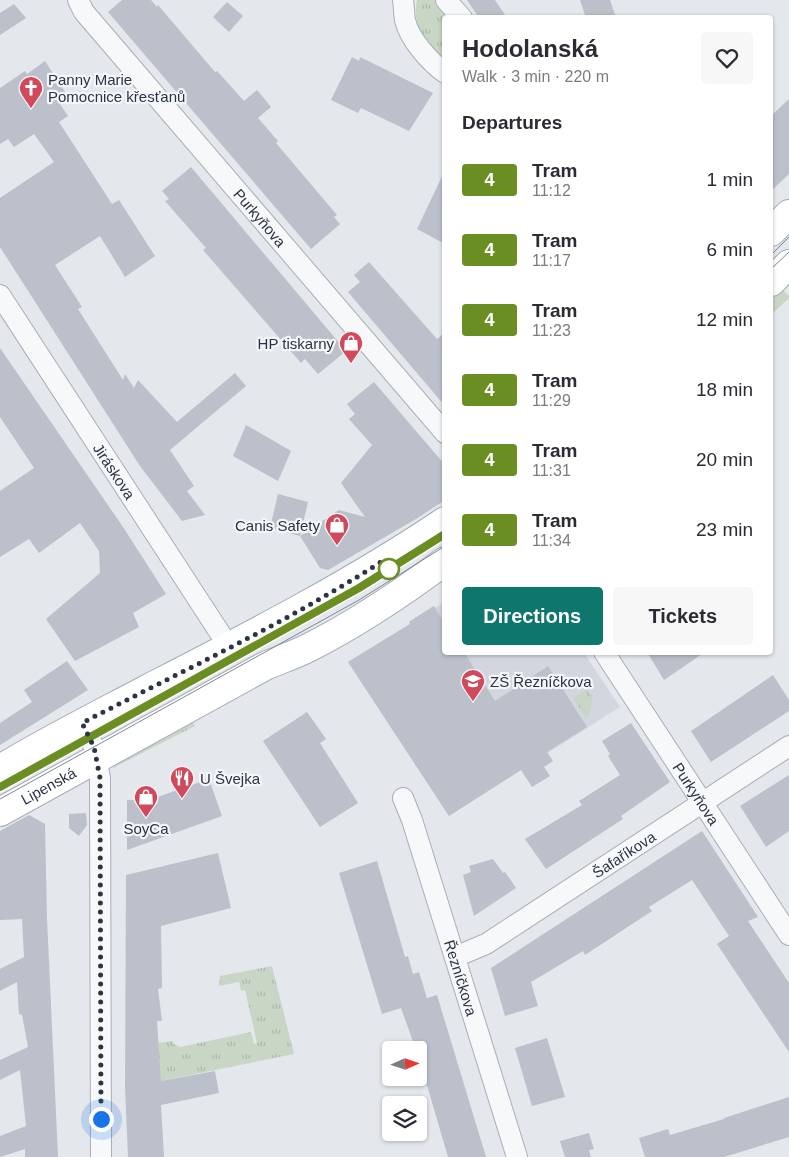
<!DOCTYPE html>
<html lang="en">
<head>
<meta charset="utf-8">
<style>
  :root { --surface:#fff; --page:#f7f7f7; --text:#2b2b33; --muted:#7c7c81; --accent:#0f766e }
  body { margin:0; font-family:Helvetica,sans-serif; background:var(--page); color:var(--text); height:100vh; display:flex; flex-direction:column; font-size:19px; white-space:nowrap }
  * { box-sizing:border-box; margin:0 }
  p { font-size:16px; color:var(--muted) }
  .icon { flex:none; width:28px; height:28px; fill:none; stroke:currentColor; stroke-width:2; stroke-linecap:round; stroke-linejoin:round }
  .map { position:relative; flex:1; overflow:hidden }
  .drawer { position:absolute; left:442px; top:15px; width:331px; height:640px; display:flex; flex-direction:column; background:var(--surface); border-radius:5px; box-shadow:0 1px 4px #0004 }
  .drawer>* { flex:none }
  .badge { padding:0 10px; border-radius:4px; font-size:18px; line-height:32px }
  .needle { width:32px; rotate:87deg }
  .buttons { position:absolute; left:382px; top:1041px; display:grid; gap:10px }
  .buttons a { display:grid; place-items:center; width:45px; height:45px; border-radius:5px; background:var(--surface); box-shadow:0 1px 4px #0004; font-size:25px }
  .you { position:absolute; width:25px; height:25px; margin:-12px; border:4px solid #fff; border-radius:50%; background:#1a73e8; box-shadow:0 0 0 8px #1a73e833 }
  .map>.badge { position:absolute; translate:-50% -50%; box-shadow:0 0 0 2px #fff }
  h2 { padding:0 20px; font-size:19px; line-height:45px }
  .round { display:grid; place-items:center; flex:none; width:52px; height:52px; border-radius:5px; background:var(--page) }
  .headline { display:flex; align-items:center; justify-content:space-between; height:85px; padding:0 20px }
  h1 { font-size:24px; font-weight:800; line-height:38px }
  .button { display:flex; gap:10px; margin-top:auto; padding:10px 20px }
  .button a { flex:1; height:58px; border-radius:5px; background:var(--accent); color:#fff; font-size:20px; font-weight:800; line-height:58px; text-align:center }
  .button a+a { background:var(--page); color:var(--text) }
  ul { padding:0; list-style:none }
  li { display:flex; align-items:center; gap:15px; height:70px; padding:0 20px }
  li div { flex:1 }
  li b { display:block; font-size:19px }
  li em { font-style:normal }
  li .badge { min-width:55px; font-weight:700; text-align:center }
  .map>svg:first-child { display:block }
</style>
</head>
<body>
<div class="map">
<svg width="789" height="1157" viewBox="0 0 789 1157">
  <defs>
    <pattern id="grass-tufts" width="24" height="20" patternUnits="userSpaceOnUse" patternTransform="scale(1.25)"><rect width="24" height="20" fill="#c9d6c5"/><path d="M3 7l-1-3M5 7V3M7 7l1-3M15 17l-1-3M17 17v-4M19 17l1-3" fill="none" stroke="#adb8ab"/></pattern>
  </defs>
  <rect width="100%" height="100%" fill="#e4e7ec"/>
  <path fill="#d2d6de" d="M 445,602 L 445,652 L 584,653 L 620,707 L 449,816 L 348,662 L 410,624 L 409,622 L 433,606 L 435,608 Z"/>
  <g fill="url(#grass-tufts)">
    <path d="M 417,0 L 436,0 L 452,17 L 445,18 L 445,65 C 427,50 411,24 417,0 Z"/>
    <path d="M 779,286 L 789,296 L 789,298 L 771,315 L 771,294 Z"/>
    <path d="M 587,689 L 593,698 L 589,715 L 585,717 L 573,698 Z"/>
    <path d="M 188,714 L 195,726 L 113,768 L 113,764 Z"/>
    <path d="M 272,966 L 294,1054 L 161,1081 L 158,1043 L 172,1041 L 174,1044 L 180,1047 L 251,1032 L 254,1044 L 257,1043 L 245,990 L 241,991 L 239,982 L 219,986 L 220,976 Z"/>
  </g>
  <g fill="#bbc0ca">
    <path d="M 122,0 L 151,0 L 157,7 L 158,5 L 215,72 L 217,71 L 244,101 L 257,90 L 271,107 L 258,118 L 278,141 L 276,143 L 337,215 L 334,217 L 340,224 L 311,249 L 108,12 Z"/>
    <path d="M 467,0 L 495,0 L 507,18 L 479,18 Z"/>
    <path d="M 580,0 L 610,0 L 616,18 L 586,18 Z"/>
    <path d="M 227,2 L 243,16 L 229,32 L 213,17 Z"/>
    <path d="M 14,4 L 26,18 L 0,35 L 0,13 Z"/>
    <path d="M 352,57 L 359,61 L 360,57 L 433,93 L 409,131 L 361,108 L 358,113 L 331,100 Z"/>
    <path d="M 45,61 L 67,95 L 58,101 L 68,116 L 59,122 L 112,204 L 119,200 L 155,256 L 125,277 L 100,236 L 55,265 L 82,307 L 78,309 L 123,380 L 125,374 L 134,388 L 138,380 L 177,422 L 235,373 L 246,386 L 170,450 L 194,486 L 187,491 L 205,515 L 182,521 L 140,466 L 0,247 L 0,198 L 54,162 L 34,134 L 14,147 L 8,139 L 0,144 L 0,88 L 25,71 L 27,74 Z"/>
    <path d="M 789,99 L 789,174 L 771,191 L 771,116 Z"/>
    <path d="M 191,167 L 346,351 L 318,374 L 305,359 L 301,363 L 203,250 L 206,248 L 165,201 L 169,199 L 162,191 Z"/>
    <path d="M 445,170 L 445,244 L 417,229 Z"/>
    <path d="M 369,262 L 437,339 L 445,332 L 445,406 L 348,292 L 360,282 L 354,275 Z"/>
    <path d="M 0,348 L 123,527 L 166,594 L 133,613 L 139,627 L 75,661 L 46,619 L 100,573 L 99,551 L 80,523 L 39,553 L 29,539 L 0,557 L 0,491 L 34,468 L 0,417 Z"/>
    <path d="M 374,382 L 445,465 L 445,500 L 416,519 L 328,570 L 320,568 L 300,536 L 339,510 L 365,517 L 341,483 L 372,445 L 349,419 L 355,414 L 347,404 Z"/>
    <path d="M 246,425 L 291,451 L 278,481 L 233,456 Z"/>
    <path d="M 278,494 L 308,502 L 300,536 L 270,528 Z"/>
    <path d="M 434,606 L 445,624 L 445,652 L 464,652 L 495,701 L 548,666 L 587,727 L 547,752 L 553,761 L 544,767 L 550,776 L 532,787 L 521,770 L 449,816 L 348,662 L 410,624 L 409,622 Z"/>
    <path d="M 647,652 L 705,652 L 664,680 Z"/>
    <path d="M 67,661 L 88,690 L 0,745 L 0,723 L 32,702 L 24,690 Z"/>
    <path d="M 773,675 L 789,700 L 789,711 L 711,762 L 691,731 Z"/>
    <path d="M 307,712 L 326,739 L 320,743 L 358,803 L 320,827 L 263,741 Z"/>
    <path d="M 631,723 L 670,782 L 621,816 L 623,819 L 546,869 L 525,839 L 582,805 L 579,801 L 620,775 L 608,756 L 610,754 L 602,741 Z"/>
    <path d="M 789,775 L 789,831 L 766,847 L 740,806 Z"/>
    <path d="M 209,779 L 222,816 L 127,850 L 127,800 L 149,800 Z"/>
    <path d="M 86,813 L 87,825 L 79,836 L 69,828 L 69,814 Z"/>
    <path d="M 29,815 L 45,824 L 47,918 L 58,1157 L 25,1157 L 25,1149 L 0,1157 L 0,1136 L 26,1126 L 20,1070 L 0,1080 L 0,1060 L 28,1047 L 22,1015 L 19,1014 L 17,982 L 0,991 L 0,969 L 24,957 L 22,919 L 0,920 L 0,831 Z"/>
    <path d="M 702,831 L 758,917 L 748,921 L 789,983 L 789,1052 L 717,944 L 729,936 L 692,880 L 649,907 L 652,911 L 585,955 L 583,951 L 531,982 L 538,1006 L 505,1016 L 491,968 Z"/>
    <path d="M 218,853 L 231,908 L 161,926 L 162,988 L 158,989 L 162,1021 L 157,1021 L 161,1081 L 215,1071 L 219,1093 L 161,1105 L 164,1157 L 128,1157 L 125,1088 L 126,875 Z"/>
    <path d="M 493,859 L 503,873 L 505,872 L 516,888 L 474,916 L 463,875 L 471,872 L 469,866 Z"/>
    <path d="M 377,861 L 405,957 L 408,956 L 413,974 L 419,972 L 427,998 L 437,995 L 486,1157 L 448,1157 L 419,1058 L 419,1050 L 416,1050 L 401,1008 L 382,1014 L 339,873 Z"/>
    <path d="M 547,1038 L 565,1097 L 532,1106 L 515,1048 Z"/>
    <path d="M 789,1097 L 789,1137 L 724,1157 L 645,1157 L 639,1138 L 668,1129 L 670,1135 L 724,1119 L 724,1118 Z"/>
    <path d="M 589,1133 L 594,1149 L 589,1150 L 591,1157 L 565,1157 L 560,1141 Z"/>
  </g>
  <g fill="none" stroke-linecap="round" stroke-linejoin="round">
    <g stroke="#a9aeb7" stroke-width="22">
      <g id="minor">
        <path id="s1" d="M 78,0 L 84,12 L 445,433"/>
        <path d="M 403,0 C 404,7 404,14 405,20 C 409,39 430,62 445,73"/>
        <path d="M 446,0 L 462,18"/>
        <path id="s2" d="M 0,295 L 229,647"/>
        <path id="s3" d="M 604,652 L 789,935"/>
        <path d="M 82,723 L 94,747 L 100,778 L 101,1157"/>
        <path id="s4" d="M 403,798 L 412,820 L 517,1157"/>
        <path id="s5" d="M 455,957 L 486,944 L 789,746"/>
      </g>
    </g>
    <g stroke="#a3abb8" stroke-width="30">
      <g id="primary">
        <path d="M 771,232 L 789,214"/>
        <path d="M 771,282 L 789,264"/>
        <path d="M 0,769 C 48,740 98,715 147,689 C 248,637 350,585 445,521"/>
        <path id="s6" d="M 0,812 L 265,666 C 279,660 294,655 308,648 C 356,624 402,593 445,561"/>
      </g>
    </g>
    <use href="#minor" stroke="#f7f8fa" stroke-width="20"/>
    <use href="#primary" stroke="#fff" stroke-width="28"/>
    <g stroke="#7d8696" stroke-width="1">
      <path d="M 771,255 L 789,237"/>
      <path d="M 771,269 L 789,252"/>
      <path d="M 0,787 L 359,588 L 445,534"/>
      <path d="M 0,799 L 359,600 L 445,546"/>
    </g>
  </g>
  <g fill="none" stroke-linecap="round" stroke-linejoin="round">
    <g stroke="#fff" stroke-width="11">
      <path id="line" d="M 0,787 L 359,588 L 445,534"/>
    </g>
    <use href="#line" stroke="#6b8e23" stroke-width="8"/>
    <path stroke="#2b3445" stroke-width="5" stroke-dasharray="0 9" d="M 101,1119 L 100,778 L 94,747 L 82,723 C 182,671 286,623 381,562 L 389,569"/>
  </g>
  <defs>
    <g id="church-pin" transform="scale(1.25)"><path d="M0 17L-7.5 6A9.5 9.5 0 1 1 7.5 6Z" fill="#d1495b" stroke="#f4f6f9"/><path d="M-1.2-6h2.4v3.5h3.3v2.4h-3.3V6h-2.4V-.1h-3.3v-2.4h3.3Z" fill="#fff"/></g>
    <g id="shop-pin" transform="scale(1.25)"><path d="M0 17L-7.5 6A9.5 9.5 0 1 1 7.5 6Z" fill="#d1495b" stroke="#f4f6f9"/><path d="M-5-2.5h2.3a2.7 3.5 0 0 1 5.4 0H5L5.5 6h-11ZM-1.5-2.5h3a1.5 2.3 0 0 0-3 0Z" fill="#fff"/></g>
    <g id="school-pin" transform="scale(1.25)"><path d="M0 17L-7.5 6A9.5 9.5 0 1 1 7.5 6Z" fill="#d1495b" stroke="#f4f6f9"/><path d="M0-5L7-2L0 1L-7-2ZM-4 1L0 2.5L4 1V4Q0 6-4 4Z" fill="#fff"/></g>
    <g id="restaurant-pin" transform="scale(1.25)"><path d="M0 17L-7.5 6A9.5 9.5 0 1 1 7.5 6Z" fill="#d1495b" stroke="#f4f6f9"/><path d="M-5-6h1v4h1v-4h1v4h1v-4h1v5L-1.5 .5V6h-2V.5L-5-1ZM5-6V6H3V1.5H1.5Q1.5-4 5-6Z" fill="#fff"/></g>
  </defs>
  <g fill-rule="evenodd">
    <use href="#church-pin" x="31" y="88"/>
    <use href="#shop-pin" x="351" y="343"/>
    <use href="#shop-pin" x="337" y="525"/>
    <use href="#school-pin" x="473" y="681"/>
    <use href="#restaurant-pin" x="182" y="778"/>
    <use href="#shop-pin" x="146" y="797"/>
  </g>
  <circle fill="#fff" stroke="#6b8e23" stroke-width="2.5" cx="389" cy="569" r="10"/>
  <g text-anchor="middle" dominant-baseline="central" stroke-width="4.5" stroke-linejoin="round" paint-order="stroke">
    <g font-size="15" fill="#2b3445" stroke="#f4f6f9" text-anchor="start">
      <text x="48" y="79">Panny Marie<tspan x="48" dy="17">Pomocnice křesťanů</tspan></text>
      <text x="334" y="343" text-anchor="end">HP tiskarny</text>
      <text x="320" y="525" text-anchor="end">Canis Safety</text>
      <text x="490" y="681">ZŠ Řezníčkova</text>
      <text x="200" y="778">U Švejka</text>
      <text x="146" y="828" text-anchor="middle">SoyCa</text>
    </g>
    <g font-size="15" fill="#2b3445" stroke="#f4f6f9">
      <text stroke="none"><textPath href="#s1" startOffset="284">Purkyňova</textPath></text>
      <text stroke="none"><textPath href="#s2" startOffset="210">Jiráskova</textPath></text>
      <text stroke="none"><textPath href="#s6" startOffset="55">Lipenská</textPath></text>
      <text stroke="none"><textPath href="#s3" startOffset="169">Purkyňova</textPath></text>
      <text stroke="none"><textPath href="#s5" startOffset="198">Šafaříkova</textPath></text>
      <text stroke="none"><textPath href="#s4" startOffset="189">Řezníčkova</textPath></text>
    </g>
  </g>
</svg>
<div class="buttons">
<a><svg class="needle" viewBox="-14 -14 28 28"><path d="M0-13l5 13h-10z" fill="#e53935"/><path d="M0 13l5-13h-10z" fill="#7c7c81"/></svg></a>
<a><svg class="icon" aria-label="layers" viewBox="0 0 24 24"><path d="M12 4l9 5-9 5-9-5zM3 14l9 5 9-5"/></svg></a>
</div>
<div class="you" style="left:101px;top:1119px"></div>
<section class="drawer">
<div class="headline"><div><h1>Hodolanská</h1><p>Walk · 3 min · 220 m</p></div><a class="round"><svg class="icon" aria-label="heart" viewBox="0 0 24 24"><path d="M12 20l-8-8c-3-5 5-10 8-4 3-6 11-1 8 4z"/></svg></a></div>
<h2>Departures</h2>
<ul>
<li><span class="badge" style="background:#6b8e23;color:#fff">4</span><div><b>Tram</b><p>11:12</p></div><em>1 min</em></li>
<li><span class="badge" style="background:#6b8e23;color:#fff">4</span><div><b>Tram</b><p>11:17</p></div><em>6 min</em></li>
<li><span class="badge" style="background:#6b8e23;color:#fff">4</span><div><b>Tram</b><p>11:23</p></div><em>12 min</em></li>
<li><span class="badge" style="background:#6b8e23;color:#fff">4</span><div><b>Tram</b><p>11:29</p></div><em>18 min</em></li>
<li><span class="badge" style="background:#6b8e23;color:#fff">4</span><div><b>Tram</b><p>11:31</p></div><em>20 min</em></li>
<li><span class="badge" style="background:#6b8e23;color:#fff">4</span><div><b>Tram</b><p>11:34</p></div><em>23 min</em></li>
</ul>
<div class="button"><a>Directions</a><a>Tickets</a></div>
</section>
</div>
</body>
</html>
